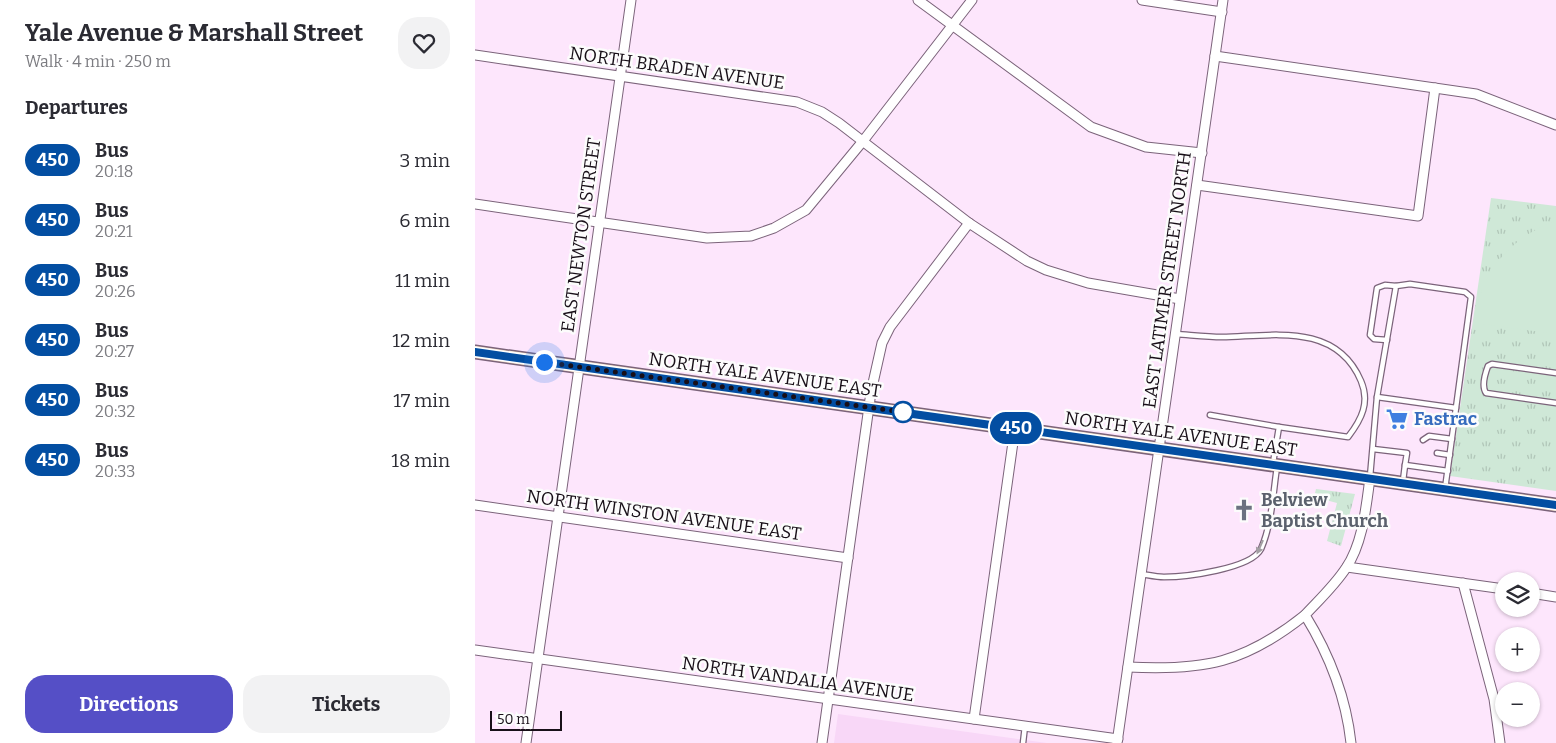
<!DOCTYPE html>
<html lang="en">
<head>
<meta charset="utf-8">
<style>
  :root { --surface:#fff; --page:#f2f2f3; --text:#2b2b33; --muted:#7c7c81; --accent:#554fc6 }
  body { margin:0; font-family:Bitter,serif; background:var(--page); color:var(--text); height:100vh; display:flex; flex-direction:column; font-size:19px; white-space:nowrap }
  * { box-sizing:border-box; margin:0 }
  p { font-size:16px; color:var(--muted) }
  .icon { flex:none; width:28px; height:28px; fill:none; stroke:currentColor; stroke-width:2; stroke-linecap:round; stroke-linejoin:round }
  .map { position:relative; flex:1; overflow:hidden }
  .sheet { display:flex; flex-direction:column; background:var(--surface); width:475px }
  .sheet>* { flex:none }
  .badge { padding:0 10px; border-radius:16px; font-size:18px; line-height:32px }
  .fabs { position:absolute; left:1020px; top:572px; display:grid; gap:10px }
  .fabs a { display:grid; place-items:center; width:45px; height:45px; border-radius:50%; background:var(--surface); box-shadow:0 1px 4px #0004; font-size:25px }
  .scale { position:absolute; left:15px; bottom:12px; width:72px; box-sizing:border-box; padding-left:5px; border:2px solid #180f18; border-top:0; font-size:14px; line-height:18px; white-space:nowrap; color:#180f18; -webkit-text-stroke:4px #fcfcfc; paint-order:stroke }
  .you { position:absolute; width:25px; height:25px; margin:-12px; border:4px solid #fff; border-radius:50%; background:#1a73e8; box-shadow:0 0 0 8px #1a73e833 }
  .map>.badge { position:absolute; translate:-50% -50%; box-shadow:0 0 0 2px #fff }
  h2 { padding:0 25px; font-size:19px; line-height:45px }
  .round { display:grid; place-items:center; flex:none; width:52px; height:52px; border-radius:20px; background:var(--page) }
  .summary { display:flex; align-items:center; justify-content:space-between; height:85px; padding:0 25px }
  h1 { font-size:24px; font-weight:700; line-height:38px }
  .primary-button { display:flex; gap:10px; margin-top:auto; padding:10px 25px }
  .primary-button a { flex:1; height:58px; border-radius:20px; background:var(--accent); color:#fff; font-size:20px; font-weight:700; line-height:58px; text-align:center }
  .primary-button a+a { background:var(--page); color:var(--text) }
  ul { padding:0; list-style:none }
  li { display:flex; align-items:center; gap:15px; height:60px; padding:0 25px }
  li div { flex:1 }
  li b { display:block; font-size:19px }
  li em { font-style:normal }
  li .badge { min-width:55px; font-weight:700; text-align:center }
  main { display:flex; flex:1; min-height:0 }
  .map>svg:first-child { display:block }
</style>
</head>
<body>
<main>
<section class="sheet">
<div class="summary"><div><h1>Yale Avenue &amp; Marshall Street</h1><p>Walk · 4 min · 250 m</p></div><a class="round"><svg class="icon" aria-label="heart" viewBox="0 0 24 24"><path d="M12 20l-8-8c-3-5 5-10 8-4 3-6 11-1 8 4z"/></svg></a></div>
<h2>Departures</h2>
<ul>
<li><span class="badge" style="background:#034ea2;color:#fff">450</span><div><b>Bus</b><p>20:18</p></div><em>3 min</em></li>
<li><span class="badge" style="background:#034ea2;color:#fff">450</span><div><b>Bus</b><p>20:21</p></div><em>6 min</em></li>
<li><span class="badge" style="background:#034ea2;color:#fff">450</span><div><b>Bus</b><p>20:26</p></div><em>11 min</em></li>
<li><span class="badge" style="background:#034ea2;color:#fff">450</span><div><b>Bus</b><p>20:27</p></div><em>12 min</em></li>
<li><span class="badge" style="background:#034ea2;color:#fff">450</span><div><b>Bus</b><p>20:32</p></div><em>17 min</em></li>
<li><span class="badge" style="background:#034ea2;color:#fff">450</span><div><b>Bus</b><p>20:33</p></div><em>18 min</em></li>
</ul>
<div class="primary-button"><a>Directions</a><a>Tickets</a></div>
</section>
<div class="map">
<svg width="1081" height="743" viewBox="0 0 1081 743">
  <defs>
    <pattern id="park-tufts" width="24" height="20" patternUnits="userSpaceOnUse" patternTransform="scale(1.25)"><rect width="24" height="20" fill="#cfe8d7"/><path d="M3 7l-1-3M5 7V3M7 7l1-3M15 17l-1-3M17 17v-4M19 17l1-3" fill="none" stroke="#b1c6b8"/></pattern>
  </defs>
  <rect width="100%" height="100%" fill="#fde6fc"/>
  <path fill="#f8d7f7" d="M 363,714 L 572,743 L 359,743 Z"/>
  <g fill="url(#park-tufts)">
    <path d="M 1016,198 L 1081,206 L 1081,491 L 975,476 Z"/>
    <path d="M 841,489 L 880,494 L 866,546 L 852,541 L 862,503 L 843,498 L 844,495 L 840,493 Z"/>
  </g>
  <path fill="#cfe8d7" d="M 1081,221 L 1081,334 L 1000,323 C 1003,274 1035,237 1081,221 Z"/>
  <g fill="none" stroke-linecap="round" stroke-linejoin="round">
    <g stroke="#7b637a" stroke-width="7">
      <g id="service">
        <path d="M 701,334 C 716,335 732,337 747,337 C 797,336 861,322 886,381 C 895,402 887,419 873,437 L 804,427"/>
        <path d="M 912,340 L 899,339 L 895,335 L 902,288 L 910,285 L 921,286"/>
        <path d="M 1081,373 L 1017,364 L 1013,366 C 1010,374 1006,386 1011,393 L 1081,403"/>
        <path d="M 902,397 L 981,408"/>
        <path d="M 735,415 L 804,427 L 798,463"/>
        <path d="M 948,440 L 954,436 L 977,439"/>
        <path d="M 898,449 L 932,453 L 930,465"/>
        <path d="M 962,453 L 975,455"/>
        <path d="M 895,477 L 902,397 L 921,286 L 935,284 L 990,292 L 996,297 L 970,489"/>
        <path d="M 928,481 L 930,465 L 973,471"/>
        <path d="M 666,574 C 673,575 681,577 689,577 C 710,577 776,569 786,549 C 797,524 798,493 802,467"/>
        <path d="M 548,743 L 550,726"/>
      </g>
    </g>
    <g stroke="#7b637a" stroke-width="11">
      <g id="minor">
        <path d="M 443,0 L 616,127 L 671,147 L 727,153"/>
        <path d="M 667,0 L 747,12"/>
        <path d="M 0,55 L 322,102 L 347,112 L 364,123 L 494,223 L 552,261 L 571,270 L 613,283 L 705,299"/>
        <path d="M 740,56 L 1001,94 L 1081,125"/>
        <path d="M 722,185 L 943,216 L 960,88"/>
        <path d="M 0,204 L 232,238 L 276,236 L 299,228 L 331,210 L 388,141 L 497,0"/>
        <path d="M 0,505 L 373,558"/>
        <path d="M 872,567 L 1029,589"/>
        <path d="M 988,583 L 1019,699 L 1025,743"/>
        <path d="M 1056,593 L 1081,597"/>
        <path d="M 0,650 L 643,739"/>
        <path d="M 653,667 C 729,671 770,663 830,615"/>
        <path d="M 499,719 L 540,428"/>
        <path d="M 51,743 L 156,0"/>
        <path d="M 347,743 L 396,392 L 407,343 L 415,327 L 494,223"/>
        <path d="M 642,743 L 748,0"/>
        <path d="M 876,743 C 871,697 854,654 830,615 C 844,600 860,585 871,568 C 888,543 891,507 895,478"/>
      </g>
    </g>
    <g stroke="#7b637a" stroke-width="15">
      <path id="secondary" d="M 0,352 L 1081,505"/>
    </g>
    <use href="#service" stroke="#fff" stroke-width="4.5"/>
    <use href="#minor" stroke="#fff" stroke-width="9"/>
    <use href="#secondary" stroke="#ecd6bf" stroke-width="12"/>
  </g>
  <defs><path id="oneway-solid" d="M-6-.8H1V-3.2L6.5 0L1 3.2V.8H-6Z" transform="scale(1.25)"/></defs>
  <use fill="#a39fa3" href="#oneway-solid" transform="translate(785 547) rotate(114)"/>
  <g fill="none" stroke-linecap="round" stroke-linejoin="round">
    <g stroke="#fff" stroke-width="11">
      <path id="line" d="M 0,352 L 1081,505"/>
    </g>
    <use href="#line" stroke="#034ea2" stroke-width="8"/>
    <path stroke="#180f18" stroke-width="5" stroke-dasharray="0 9" d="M 69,362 L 428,412"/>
  </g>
  <defs>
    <g id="supermarket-bare" transform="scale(1.725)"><path d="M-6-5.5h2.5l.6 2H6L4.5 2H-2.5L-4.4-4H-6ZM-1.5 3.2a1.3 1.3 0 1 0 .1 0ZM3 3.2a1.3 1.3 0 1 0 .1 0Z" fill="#3f7fe0" stroke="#fcfcfc" stroke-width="2.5" paint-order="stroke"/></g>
    <g id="church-bare" transform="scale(1.725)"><path d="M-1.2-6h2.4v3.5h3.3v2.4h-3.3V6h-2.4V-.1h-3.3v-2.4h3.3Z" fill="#6b7280" stroke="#fcfcfc" stroke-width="2.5" paint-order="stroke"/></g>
  </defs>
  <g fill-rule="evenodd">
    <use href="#supermarket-bare" x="922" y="419"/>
    <use href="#church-bare" x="769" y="510"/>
  </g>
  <circle fill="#fff" stroke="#034ea2" stroke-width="2.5" cx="428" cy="412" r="10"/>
  <g text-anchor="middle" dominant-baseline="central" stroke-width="5" stroke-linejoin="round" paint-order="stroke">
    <g font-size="18" fill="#180f18" stroke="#fcfcfc">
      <text transform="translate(202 68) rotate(8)">NORTH BRADEN AVENUE</text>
      <text transform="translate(106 235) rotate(-82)">EAST NEWTON STREET</text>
      <text transform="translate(692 280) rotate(-82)">EAST LATIMER STREET NORTH</text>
      <text transform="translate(290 375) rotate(8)">NORTH YALE AVENUE EAST</text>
      <text transform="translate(706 434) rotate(8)">NORTH YALE AVENUE EAST</text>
      <text transform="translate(189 515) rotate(8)">NORTH WINSTON AVENUE EAST</text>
      <text transform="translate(323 679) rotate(8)">NORTH VANDALIA AVENUE</text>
    </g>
    <g font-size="18" font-weight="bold" fill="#366cbe" stroke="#fcfcfc" text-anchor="start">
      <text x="939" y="419">Fastrac</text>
    </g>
    <g font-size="18" font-weight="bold" fill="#5b616d" stroke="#fcfcfc" text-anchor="start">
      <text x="786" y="500">Belview<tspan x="786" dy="21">Baptist Church</tspan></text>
    </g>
  </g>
</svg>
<div class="fabs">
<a><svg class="icon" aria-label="layers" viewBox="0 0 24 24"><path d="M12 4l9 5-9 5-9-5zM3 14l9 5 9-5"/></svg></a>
<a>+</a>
<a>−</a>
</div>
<div class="scale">50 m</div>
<div class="you" style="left:69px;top:362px"></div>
<b class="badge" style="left:541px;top:428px;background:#034ea2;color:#fff">450</b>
</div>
</main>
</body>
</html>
